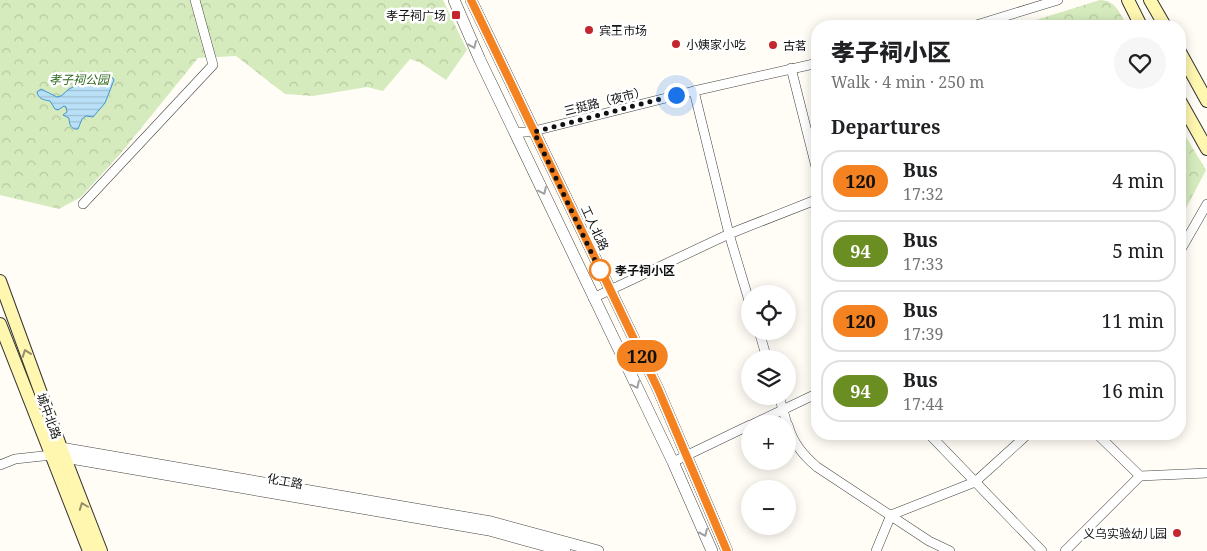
<!DOCTYPE html>
<html lang="en">
<head>
<meta charset="utf-8">
<style>
  :root { --surface:#fff; --page:#f6f6f6; --text:#202124; --muted:#757577; --line:#e0e0e0 }
  body { margin:0; font-family:"Noto Serif","Noto Sans SC",serif; background:var(--page); color:var(--text); height:100vh; display:flex; flex-direction:column; font-size:19px; white-space:nowrap }
  * { box-sizing:border-box; margin:0 }
  p { font-size:16px; color:var(--muted) }
  .icon { flex:none; width:28px; height:28px; fill:none; stroke:currentColor; stroke-width:2; stroke-linecap:round; stroke-linejoin:round }
  .map { position:relative; flex:1; overflow:hidden }
  .drawer { position:absolute; left:811px; top:20px; width:375px; height:420px; display:flex; flex-direction:column; background:var(--surface); border-radius:20px; box-shadow:0 2px 12px #0003 }
  .drawer>* { flex:none }
  .badge { padding:0 10px; border-radius:16px; font-size:18px; line-height:32px }
  .tools { position:absolute; left:741px; top:285px; display:grid; gap:10px }
  .tools a { display:grid; place-items:center; width:55px; height:55px; border-radius:50%; background:var(--surface); box-shadow:0 2px 12px #0003; font-size:25px }
  .you { position:absolute; width:25px; height:25px; margin:-12px; border:4px solid #fff; border-radius:50%; background:#1a73e8; box-shadow:0 0 0 8px #1a73e833 }
  .map>.badge { position:absolute; translate:-50% -50%; box-shadow:0 0 0 2px #fff }
  h2 { padding:0 20px; font-size:19px; line-height:45px }
  .round { display:grid; place-items:center; flex:none; width:52px; height:52px; border-radius:26px; background:var(--page) }
  .headline { display:flex; align-items:center; justify-content:space-between; height:85px; padding:0 20px }
  h1 { font-size:24px; font-weight:800; line-height:38px }
  ul { padding:0; list-style:none }
  li { display:flex; align-items:center; gap:15px; height:62px; margin:0 10px 8px; padding:0 10px; border:2px solid var(--line); border-radius:20px }
  li div { flex:1 }
  li b { display:block; font-size:19px }
  li em { font-style:normal }
  li .badge { min-width:55px; font-weight:700; text-align:center }
  .map>svg:first-child { display:block }
</style>
</head>
<body>
<div class="map">
<svg width="1207" height="551" viewBox="0 0 1207 551">
  <defs>
    <pattern id="park-crowns" width="20" height="18" patternUnits="userSpaceOnUse" patternTransform="scale(1.25)"><rect width="20" height="18" fill="#d5ebbd"/><path d="M2 6a3 3 0 1 1 6 0M12 15a3 3 0 1 1 6 0" fill="none" stroke="#b6c8a1"/></pattern>
    <pattern id="water-rules" width="6" height="5" patternUnits="userSpaceOnUse" patternTransform="scale(1.25)"><rect width="6" height="5" fill="#b9e0f7"/><path d="M0 2.5h6" fill="none" stroke="#9ebfd3"/></pattern>
  </defs>
  <rect width="100%" height="100%" fill="#fffdf5"/>
  <g fill="url(#park-crowns)">
    <path d="M 0,0 L 443,0 L 467,50 L 446,80 L 421,63 L 410,59 L 383,91 L 367,87 L 313,96 L 285,94 L 236,56 L 198,58 L 121,153 L 81,197 L 59,209 L 0,195 Z"/>
    <path d="M 1100,0 C 1116,0 1120,14 1127,26 L 1038,26 L 1036,20 Z"/>
    <path d="M 1180,127 L 1206,170 L 1184,212 L 1180,209 Z"/>
  </g>
  <path fill="url(#water-rules)" stroke="#3f96cf" d="M 104,72 L 110,74 L 114,80 L 105,103 L 93,117 L 86,116 L 82,119 L 78,129 C 71,130 69,124 69,118 L 63,115 L 67,112 L 66,107 L 64,106 L 58,110 L 55,109 L 50,101 C 44,100 38,99 37,92 L 41,89 L 57,97 L 61,96 L 69,89 Z"/>
  <g fill="none" stroke-linecap="round" stroke-linejoin="round">
    <g stroke="#444" stroke-width="10">
      <g id="minor">
        <path d="M 973,26 L 1058,0"/>
        <path d="M 791,68 L 818,175"/>
        <path d="M 694,91 L 729,234 L 750,304"/>
        <path d="M 516,133 L 534,131 L 694,91 L 818,63"/>
        <path d="M 83,204 L 213,65 L 195,0"/>
        <path d="M 1180,251 L 1207,204"/>
        <path d="M 593,298 L 729,234 L 818,199"/>
        <path d="M 759,331 L 767,359"/>
        <path d="M 779,396 L 787,424"/>
        <path d="M 753,424 L 818,393"/>
        <path d="M 788,425 C 793,443 803,455 817,467 L 929,541 L 950,551"/>
        <path d="M 929,434 L 1042,551"/>
        <path d="M 1097,434 L 1140,476 L 1207,473"/>
        <path d="M 673,462 L 750,425"/>
        <path d="M 0,465 L 15,459 L 52,455"/>
        <path d="M 876,551 L 891,515 L 975,482 L 1028,434"/>
        <path d="M 1065,551 L 1140,476"/>
      </g>
    </g>
    <g stroke="#444" stroke-width="12">
      <g id="tertiary">
        <path d="M 454,0 L 480,60 L 673,462 L 712,551"/>
        <path d="M 471,0 L 658,389 L 727,551"/>
        <path d="M 55,447 L 491,522 L 598,551"/>
        <path d="M 59,456 L 489,530 L 565,551"/>
      </g>
    </g>
    <g stroke="#333" stroke-width="14">
      <g id="secondary">
        <path d="M 1128,0 L 1141,26"/>
        <path d="M 1150,0 L 1165,26"/>
        <path d="M 1180,52 L 1207,101"/>
        <path d="M 1180,101 L 1207,149"/>
        <path d="M 0,281 L 61,448 L 101,551"/>
        <path d="M 0,324 L 89,551"/>
      </g>
    </g>
    <use href="#minor" stroke="#fff" stroke-width="9"/>
    <use href="#tertiary" stroke="#fff" stroke-width="11"/>
    <use href="#secondary" stroke="#fff6b0" stroke-width="12"/>
  </g>
  <defs><path id="oneway-chevron" d="M-2-3.5L2.5 0L-2 3.5" fill="none" stroke-width="1.6" stroke-linecap="round" stroke-linejoin="round" transform="scale(1.25)"/></defs>
  <g stroke="#a0a0a0">
    <use href="#oneway-chevron" transform="translate(473 45) rotate(67)"/>
    <use href="#oneway-chevron" transform="translate(543 191) rotate(65)"/>
    <use href="#oneway-chevron" transform="translate(636 385) rotate(64)"/>
    <use href="#oneway-chevron" transform="translate(704 533) rotate(66)"/>
  </g>
  <g stroke="#948f68">
    <use href="#oneway-chevron" transform="translate(26 353) rotate(-110)"/>
    <use href="#oneway-chevron" transform="translate(83 506) rotate(-111)"/>
  </g>
  <g fill="none" stroke-linecap="round" stroke-linejoin="round">
    <g stroke="#fff" stroke-width="11">
      <path id="line" d="M 471,0 L 658,389 L 727,551"/>
    </g>
    <use href="#line" stroke="#f58220" stroke-width="8"/>
    <path stroke="#111" stroke-width="5" stroke-dasharray="0 9" d="M 600,270 L 601,273 L 534,132 L 676,95"/>
  </g>
  <g fill="#c4262e" stroke="#fff" stroke-width="2">
    <rect x="451" y="10" width="10" height="10" rx="2.5"/>
    <circle cx="589" cy="30" r="5"/>
    <circle cx="676" cy="44" r="5"/>
    <circle cx="773" cy="45" r="5"/>
    <circle cx="1177" cy="533" r="5"/>
  </g>
  <circle fill="#fff" stroke="#f58220" stroke-width="2.5" cx="600" cy="270" r="10"/>
  <g text-anchor="middle" dominant-baseline="central" stroke-width="5" stroke-linejoin="round" paint-order="stroke">
    <g font-size="12" fill="#111" stroke="#fff" text-anchor="start">
      <text x="446" y="15" text-anchor="end">孝子祠广场</text>
      <text x="599" y="30">宾王市场</text>
      <text x="686" y="44">小姨家小吃</text>
      <text x="783" y="45">古茗</text>
      <text x="1167" y="533" text-anchor="end">义乌实验幼儿园</text>
    </g>
    <g font-size="12" font-style="italic" fill="#2f6b1f" stroke="#fff">
      <text x="79" y="79">孝子祠公园</text>
    </g>
    <g font-size="12" fill="#111" stroke="#fff">
      <text transform="translate(605 101) rotate(-14)">三挺路（夜市）</text>
      <text transform="translate(595 228) rotate(65)">工人北路</text>
      <text transform="translate(49 416) rotate(70)">城中北路</text>
      <text transform="translate(285 481) rotate(10)">化工路</text>
    </g>
    <g font-size="12" font-weight="bold" fill="#111" stroke="#fff" text-anchor="start">
      <text x="615" y="270">孝子祠小区</text>
    </g>
  </g>
</svg>
<div class="tools">
<a><svg class="icon" aria-label="locate" viewBox="0 0 24 24"><circle cx="12" cy="12" r="6"/><path d="M12 2v4M12 18v4M2 12h4M18 12h4"/></svg></a>
<a><svg class="icon" aria-label="layers" viewBox="0 0 24 24"><path d="M12 4l9 5-9 5-9-5zM3 14l9 5 9-5"/></svg></a>
<a>+</a>
<a>−</a>
</div>
<div class="you" style="left:676px;top:95px"></div>
<b class="badge" style="left:642px;top:356px;background:#f58220;color:#111">120</b>
<section class="drawer">
<div class="headline"><div><h1>孝子祠小区</h1><p>Walk · 4 min · 250 m</p></div><a class="round"><svg class="icon" aria-label="heart" viewBox="0 0 24 24"><path d="M12 20l-8-8c-3-5 5-10 8-4 3-6 11-1 8 4z"/></svg></a></div>
<h2>Departures</h2>
<ul>
<li><span class="badge" style="background:#f58220;color:#111">120</span><div><b>Bus</b><p>17:32</p></div><em>4 min</em></li>
<li><span class="badge" style="background:#6b8e23;color:#fff">94</span><div><b>Bus</b><p>17:33</p></div><em>5 min</em></li>
<li><span class="badge" style="background:#f58220;color:#111">120</span><div><b>Bus</b><p>17:39</p></div><em>11 min</em></li>
<li><span class="badge" style="background:#6b8e23;color:#fff">94</span><div><b>Bus</b><p>17:44</p></div><em>16 min</em></li>
</ul>
</section>
</div>
</body>
</html>
